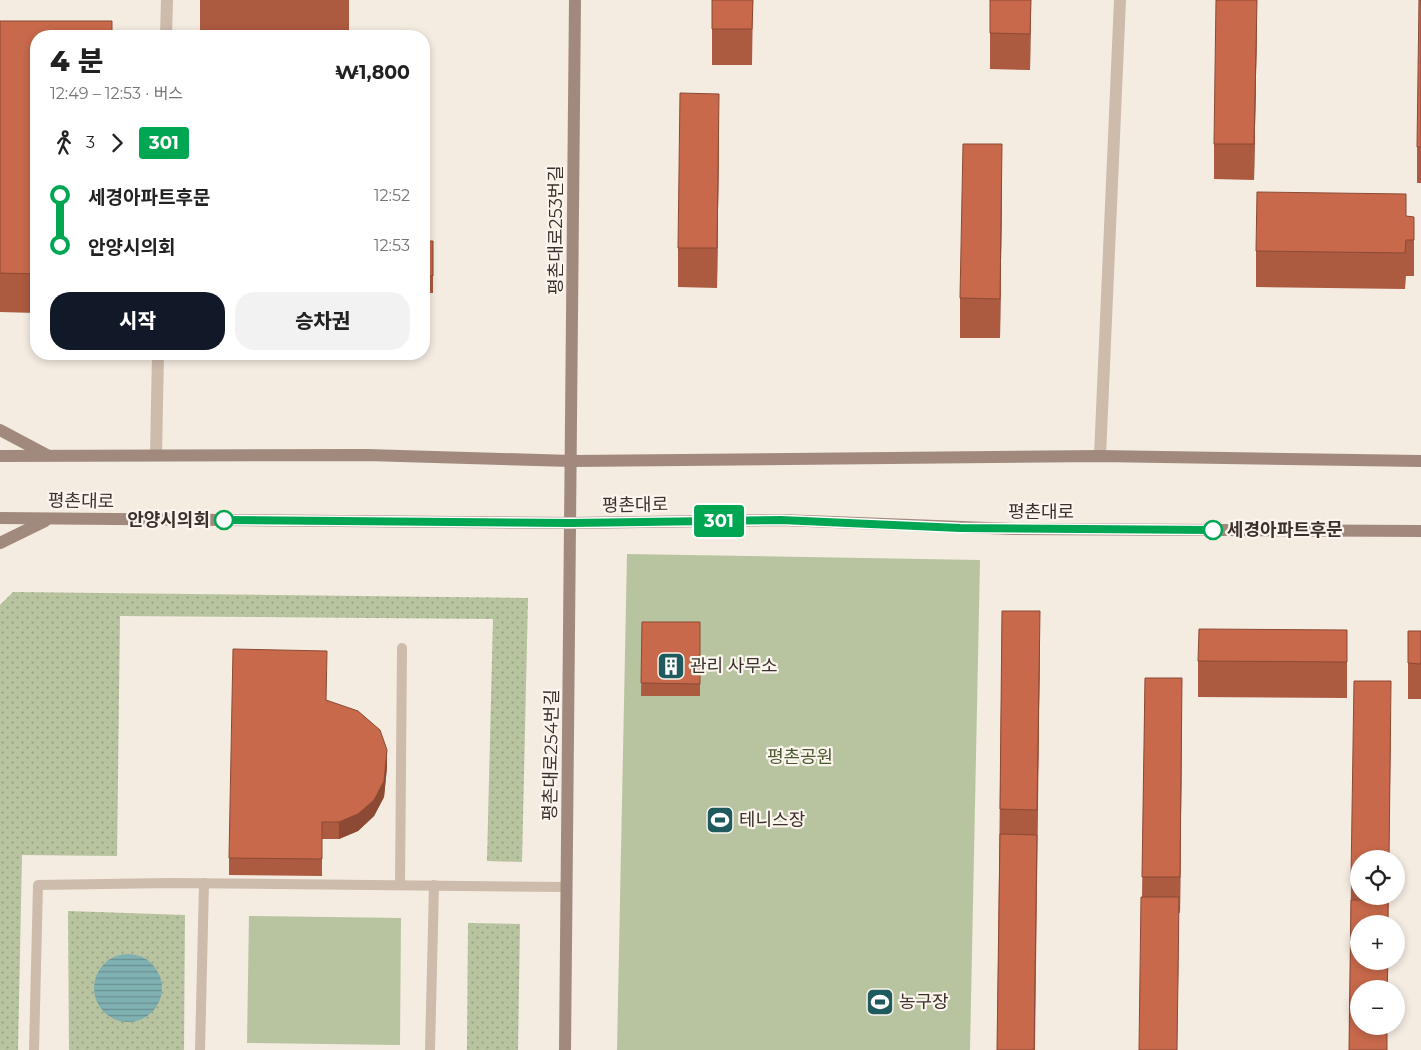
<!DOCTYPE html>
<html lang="ko">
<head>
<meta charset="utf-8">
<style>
  :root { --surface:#fff; --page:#f2f2f2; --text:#222; --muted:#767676; --accent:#111827 }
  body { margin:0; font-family:Montserrat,"Noto Sans KR",sans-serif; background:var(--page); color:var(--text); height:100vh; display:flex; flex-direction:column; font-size:19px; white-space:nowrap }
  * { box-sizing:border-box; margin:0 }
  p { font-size:16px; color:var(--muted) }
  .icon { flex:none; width:28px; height:28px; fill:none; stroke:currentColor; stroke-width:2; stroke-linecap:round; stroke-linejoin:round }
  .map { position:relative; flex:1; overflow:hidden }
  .details { position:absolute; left:30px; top:30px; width:400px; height:330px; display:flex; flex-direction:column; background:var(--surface); border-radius:20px; box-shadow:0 2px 8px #0003 }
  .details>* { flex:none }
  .badge { padding:0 10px; border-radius:4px; font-size:18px; line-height:32px }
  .tools { position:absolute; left:1350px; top:850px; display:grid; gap:10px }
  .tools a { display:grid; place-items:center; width:55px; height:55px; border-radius:50%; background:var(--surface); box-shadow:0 2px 8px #0003; font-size:25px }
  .map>.badge { position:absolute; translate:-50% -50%; box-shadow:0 0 0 2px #fff }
  .legs { display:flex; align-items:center; gap:8px; height:55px; padding:0 20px; font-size:16px }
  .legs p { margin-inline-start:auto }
  .headline { display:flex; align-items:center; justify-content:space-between; height:85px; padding:0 20px }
  h1 { font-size:28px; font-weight:800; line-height:38px }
  .action { display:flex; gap:10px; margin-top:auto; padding:10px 20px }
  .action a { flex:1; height:58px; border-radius:20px; background:var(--accent); color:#fff; font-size:20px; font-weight:800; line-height:58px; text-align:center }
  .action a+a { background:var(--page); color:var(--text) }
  ul { padding:0 20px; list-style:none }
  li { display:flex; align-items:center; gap:18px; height:50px; font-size:19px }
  li i { display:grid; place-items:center; width:8px; height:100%; margin:0 6px; background:currentColor }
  li i::after { content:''; width:12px; height:12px; margin:-6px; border:4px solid; border-radius:50%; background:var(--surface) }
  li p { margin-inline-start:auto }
  li:first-child i { background:linear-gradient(#0000 50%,currentColor 0) }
  li:last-child i { background:linear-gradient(currentColor 50%,#0000 0) }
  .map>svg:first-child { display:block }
</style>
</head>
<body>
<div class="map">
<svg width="1421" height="1050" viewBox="0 0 1421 1050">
  <defs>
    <pattern id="grass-dots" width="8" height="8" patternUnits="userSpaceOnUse" patternTransform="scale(1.25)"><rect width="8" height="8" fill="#b8c4a0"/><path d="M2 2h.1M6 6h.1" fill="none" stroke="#97a083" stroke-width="1.8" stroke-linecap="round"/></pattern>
    <pattern id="water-rules" width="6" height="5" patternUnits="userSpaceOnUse" patternTransform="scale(1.25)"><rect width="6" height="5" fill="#7fb0b2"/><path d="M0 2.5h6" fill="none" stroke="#699091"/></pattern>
  </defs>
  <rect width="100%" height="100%" fill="#f4ebe1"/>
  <g fill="url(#grass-dots)">
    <path d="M 13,592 L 528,598 L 522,862 L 487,861 L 493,619 L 120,616 L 117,856 L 22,855 L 18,1050 L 0,1050 L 0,605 Z"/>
    <path d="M 68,911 L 185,915 L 184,1050 L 69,1050 Z"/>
    <path d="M 468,923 L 520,924 L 518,1050 L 467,1050 Z"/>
  </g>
  <g fill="#b8c4a0">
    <path d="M 627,554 L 980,560 L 970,1050 L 617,1050 Z"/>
    <path d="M 249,916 L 401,918 L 400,1045 L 247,1043 Z"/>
  </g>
  <circle fill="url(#water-rules)" cx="128" cy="988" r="34"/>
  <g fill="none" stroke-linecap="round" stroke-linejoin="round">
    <g stroke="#cdbbac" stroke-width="10">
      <path d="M 400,885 L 402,648"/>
      <path d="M 34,1050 L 38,885 L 170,883 L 567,887"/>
      <path d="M 200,1050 L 204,883"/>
      <path d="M 430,1050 L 434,885"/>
    </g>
    <g stroke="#cdbbac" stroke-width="12">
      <path d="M 166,36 L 167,0"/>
      <path d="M 156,455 L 158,354"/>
      <path d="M 1100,456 L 1120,0"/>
    </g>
    <g stroke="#a18a7d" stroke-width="12">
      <path d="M 0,430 L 47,455"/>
      <path d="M 0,456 L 367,455 L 572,461 L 1100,456 L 1421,461"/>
      <path d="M 0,518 L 571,523 L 781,520 L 1014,529 L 1421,531"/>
      <path d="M 0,543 L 45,521"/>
      <path d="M 565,1050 L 575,0"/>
    </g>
  </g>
  <g fill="#ac5a40">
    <path d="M 200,0 L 349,0 L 349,33 L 200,34 Z"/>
    <path d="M 712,0 L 753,0 L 752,65 L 712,65 Z"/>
    <path d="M 990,0 L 1031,0 L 1030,70 L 990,69 Z"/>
    <path d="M 1421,0 L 1421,183 L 1417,183 L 1417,147 Z"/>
    <path d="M 0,21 L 36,36 L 36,313 L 0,312 Z"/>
    <path d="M 1257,22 L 1254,180 L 1214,179 L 1214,144 Z"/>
    <path d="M 719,133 L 717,288 L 678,287 L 678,248 Z"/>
    <path d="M 1002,184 L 1000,338 L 960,338 L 960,298 Z"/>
    <path d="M 424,194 L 426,194 L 426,241 L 433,241 L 433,293 L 424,293 Z"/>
    <path d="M 1406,216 L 1414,217 L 1414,276 L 1406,276 L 1405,289 L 1256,287 L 1256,251 Z"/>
    <path d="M 1002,611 L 1040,641 L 1035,1050 L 997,1050 Z"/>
    <path d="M 642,622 L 700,622 L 700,696 L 641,696 Z"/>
    <path d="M 1347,630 L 1347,698 L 1198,697 L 1198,661 Z"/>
    <rect x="1408" y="631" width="13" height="68"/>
    <path d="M 1145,678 L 1182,714 L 1180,913 L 1142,897 Z"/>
    <path d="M 326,700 L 387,767 L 384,797 L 374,816 L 358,831 L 339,839 L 322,839 L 322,876 L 229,875 L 229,858 Z"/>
    <path d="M 1391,717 L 1389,859 L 1359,859 L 1359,896 L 1389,896 L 1388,924 L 1359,961 L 1388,961 L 1388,989 L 1359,989 L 1359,1026 L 1387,1026 L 1387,1050 L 1349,1050 L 1351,879 Z"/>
  </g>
  <g fill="#8c4a34">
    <path d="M 1031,0 L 1030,70 L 1030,34 Z"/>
    <path d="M 1257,0 L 1257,22 L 1254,180 L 1254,144 Z"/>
    <path d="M 719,94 L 719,133 L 717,288 L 717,248 Z"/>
    <path d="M 1002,144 L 1002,184 L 1000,338 L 1000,299 Z"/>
    <path d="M 1040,611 L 1040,641 L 1037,840 L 1037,810 Z"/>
    <path d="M 1182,678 L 1182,714 L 1180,913 L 1180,877 Z"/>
    <path d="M 387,750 L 387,767 L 384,797 L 374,816 L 358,831 L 339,839 L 339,822 Z"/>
    <path d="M 1179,897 L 1179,933 L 1177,1050 Z"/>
  </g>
  <g fill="#c8694b" stroke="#8c4a34">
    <path d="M 712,0 L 753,0 L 752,29 L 712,29 Z"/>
    <path d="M 990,0 L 1031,0 L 1030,34 L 990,33 Z"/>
    <path d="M 1216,0 L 1257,0 L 1254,144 L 1214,144 Z"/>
    <path d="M 1419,0 L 1421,0 L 1421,147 L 1417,147 Z"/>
    <path d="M 0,21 L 112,21 L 112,36 L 36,36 L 36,274 L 0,273 Z"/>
    <path d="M 680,93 L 719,94 L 717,248 L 678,248 Z"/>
    <path d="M 963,144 L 1002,144 L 1000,299 L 960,298 Z"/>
    <path d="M 1257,192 L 1406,194 L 1406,216 L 1414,217 L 1414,240 L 1406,240 L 1405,253 L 1256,251 Z"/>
    <path d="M 424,194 L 426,194 L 425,241 L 433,241 L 433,276 L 424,276 Z"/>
    <path d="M 1002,611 L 1040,611 L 1037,810 L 1000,809 Z"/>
    <path d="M 642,622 L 700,622 L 700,684 L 641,683 Z"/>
    <path d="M 1199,629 L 1347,630 L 1347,662 L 1198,661 Z"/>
    <path d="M 1408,631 L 1421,631 L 1421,664 L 1408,663 Z"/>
    <path d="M 233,649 L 327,651 L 326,700 L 358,711 L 380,730 L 387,750 L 384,781 L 374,800 L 358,814 L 339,822 L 322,822 L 322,859 L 229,858 Z"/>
    <path d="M 1145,678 L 1182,678 L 1180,877 L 1142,877 Z"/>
    <path d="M 1354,681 L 1391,681 L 1389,859 L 1359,859 L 1359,879 L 1351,879 Z"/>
    <path d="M 1000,834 L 1037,835 L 1034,1050 L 997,1050 Z"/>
    <path d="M 1141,897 L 1179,897 L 1177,1050 L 1139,1050 Z"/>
    <path d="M 1351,900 L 1388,900 L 1388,924 L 1359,924 L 1359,961 L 1388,961 L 1387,989 L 1359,989 L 1359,1026 L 1387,1026 L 1387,1050 L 1349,1050 Z"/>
  </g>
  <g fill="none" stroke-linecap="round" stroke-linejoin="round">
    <g stroke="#fff" stroke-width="11">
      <path id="line-1" d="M 224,520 L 571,523 L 781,520 L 960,528 L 1213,530"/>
    </g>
    <use href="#line-1" stroke="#00a651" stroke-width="8"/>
  </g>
  <defs>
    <g id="building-square" transform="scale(1.4375)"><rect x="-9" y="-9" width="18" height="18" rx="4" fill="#1f5a5e" stroke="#fbf5ee"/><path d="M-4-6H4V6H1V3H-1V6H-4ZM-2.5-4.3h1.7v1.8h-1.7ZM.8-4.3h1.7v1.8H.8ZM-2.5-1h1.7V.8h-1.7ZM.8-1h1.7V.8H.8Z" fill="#fff"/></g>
    <g id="stadium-square" transform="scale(1.4375)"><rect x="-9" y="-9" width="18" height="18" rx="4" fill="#1f5a5e" stroke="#fbf5ee"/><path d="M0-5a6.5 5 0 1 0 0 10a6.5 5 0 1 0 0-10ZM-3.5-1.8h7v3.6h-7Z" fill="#fff"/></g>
  </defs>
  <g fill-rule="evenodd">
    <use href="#building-square" x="671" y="666"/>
    <use href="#stadium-square" x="720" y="820"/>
    <use href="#stadium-square" x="880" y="1002"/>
  </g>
  <g fill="#fff" stroke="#00a651" stroke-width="2.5">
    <circle cx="224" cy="520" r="9"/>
    <circle cx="1213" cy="530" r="9"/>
  </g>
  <g text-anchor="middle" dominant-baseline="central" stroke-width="4.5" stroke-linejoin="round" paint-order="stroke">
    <g font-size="18" fill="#3b302b" stroke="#fbf5ee">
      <text transform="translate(556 230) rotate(-90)">평촌대로253번길</text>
      <text transform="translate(81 501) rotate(1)">평촌대로</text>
      <text transform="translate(635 505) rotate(-1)">평촌대로</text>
      <text x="1041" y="512">평촌대로</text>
      <text transform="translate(551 755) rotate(-89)">평촌대로254번길</text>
    </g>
    <g font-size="18" font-weight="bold" fill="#3b302b" stroke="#fbf5ee" text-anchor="end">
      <text x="210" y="520">안양시의회</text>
      <text x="1227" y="530" text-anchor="start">세경아파트후문</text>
    </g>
    <g font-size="18" fill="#3b302b" stroke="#fbf5ee" text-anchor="start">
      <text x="690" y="666">관리 사무소</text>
      <text x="739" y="820">테니스장</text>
      <text x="899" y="1002">농구장</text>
    </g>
    <g font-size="18" fill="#4a5a2e" stroke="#fbf5ee">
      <text x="800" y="757">평촌공원</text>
    </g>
  </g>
</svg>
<div class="tools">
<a><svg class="icon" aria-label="locate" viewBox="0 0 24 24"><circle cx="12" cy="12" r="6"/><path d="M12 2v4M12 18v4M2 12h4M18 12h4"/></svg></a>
<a>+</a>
<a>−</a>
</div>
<b class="badge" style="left:719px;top:521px;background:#00a651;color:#fff">301</b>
<section class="details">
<div class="headline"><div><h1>4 분</h1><p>12:49 – 12:53 · 버스</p></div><b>₩1,800</b></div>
<div class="legs"><svg class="icon" aria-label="walk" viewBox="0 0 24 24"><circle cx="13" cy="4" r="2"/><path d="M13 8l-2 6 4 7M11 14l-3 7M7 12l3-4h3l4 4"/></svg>3<svg class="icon" aria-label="forward" viewBox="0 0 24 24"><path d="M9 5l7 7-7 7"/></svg><b class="badge" style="background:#00a651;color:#fff">301</b></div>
<ul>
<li><i style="color:#00a651"></i><b>세경아파트후문</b><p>12:52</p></li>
<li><i style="color:#00a651"></i><b>안양시의회</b><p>12:53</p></li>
</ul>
<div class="action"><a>시작</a><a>승차권</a></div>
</section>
</div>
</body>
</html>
